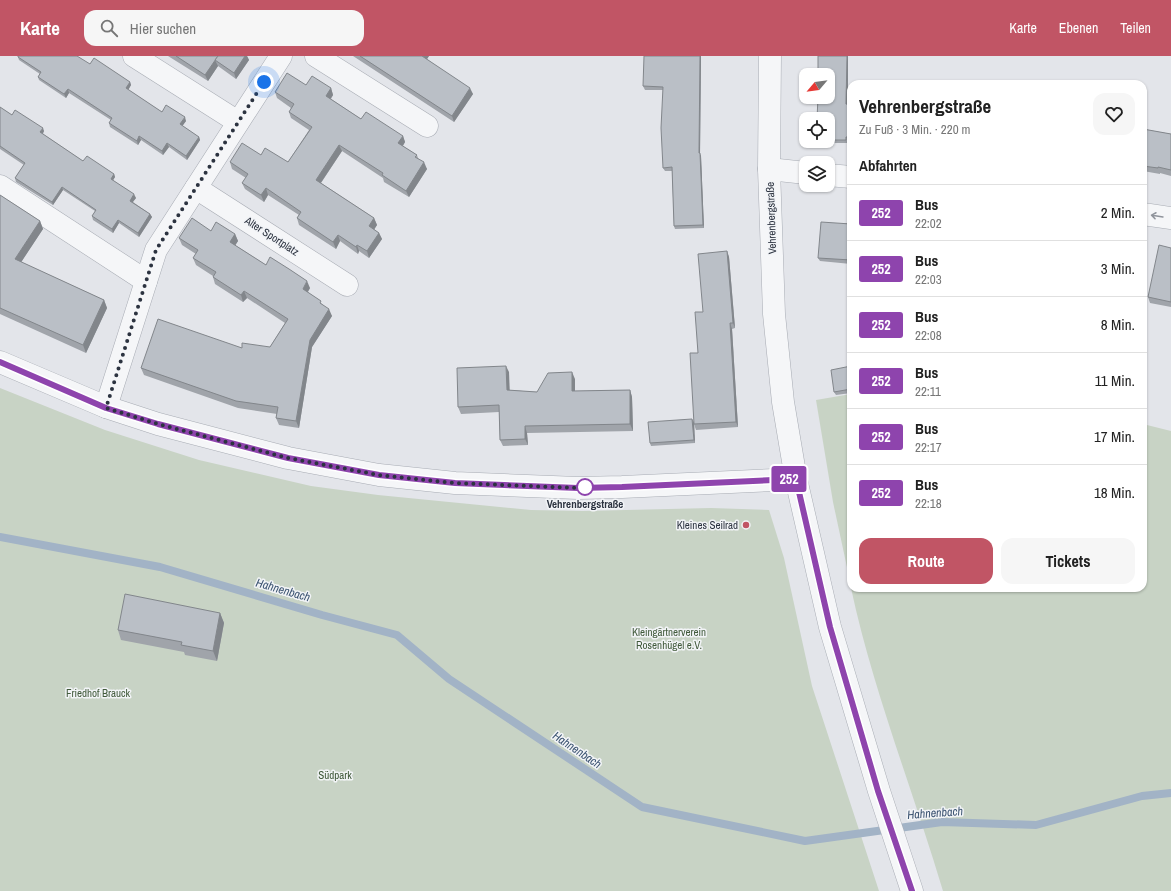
<!DOCTYPE html>
<html lang="de">
<head>
<meta charset="utf-8">
<style>
  :root { --surface:#fff; --page:#f6f6f6; --text:#222; --muted:#767676; --line:#e0e0e0; --accent:#c15565 }
  body { margin:0; font-family:"Archivo Narrow",sans-serif; background:var(--page); color:var(--text); height:100vh; display:flex; flex-direction:column; font-size:15px; white-space:nowrap }
  * { box-sizing:border-box; margin:0 }
  p { font-size:13px; color:var(--muted) }
  .icon { flex:none; width:22px; height:22px; fill:none; stroke:currentColor; stroke-width:2; stroke-linecap:round; stroke-linejoin:round }
  .map { position:relative; flex:1; overflow:hidden }
  .sheet { position:absolute; left:847px; top:24px; width:300px; height:512px; display:flex; flex-direction:column; background:var(--surface); border-radius:12px; box-shadow:0 1px 3px #0004 }
  .sheet>* { flex:none }
  .badge { padding:0 8px; border-radius:3px; font-size:14px; line-height:26px }
  .needle { width:26px; rotate:241deg }
  .tools { position:absolute; left:799px; top:12px; display:grid; gap:8px }
  .tools a { display:grid; place-items:center; width:36px; height:36px; border-radius:8px; background:var(--surface); box-shadow:0 1px 3px #0004; font-size:20px }
  .you { position:absolute; width:20px; height:20px; margin:-10px; border:3px solid #fff; border-radius:50%; background:#1a73e8; box-shadow:0 0 0 6px #1a73e833 }
  .map>.badge { position:absolute; translate:-50% -50%; box-shadow:0 0 0 2px #fff }
  h2 { padding:0 12px; font-size:15px; line-height:36px }
  .round { display:grid; place-items:center; flex:none; width:42px; height:42px; border-radius:12px; background:var(--page) }
  .summary { display:flex; align-items:center; justify-content:space-between; height:68px; padding:0 12px }
  h1 { font-size:19px; font-weight:700; line-height:30px }
  .button { display:flex; gap:8px; margin-top:auto; padding:8px 12px }
  .button a { flex:1; height:46px; border-radius:12px; background:var(--accent); color:#fff; font-size:16px; font-weight:700; line-height:46px; text-align:center }
  .button a+a { background:var(--page); color:var(--text) }
  ul { padding:0; list-style:none }
  li { display:flex; align-items:center; gap:12px; height:56px; padding:0 12px; border-top:1px solid var(--line) }
  li div { flex:1 }
  li b { display:block; font-size:15px }
  li em { font-style:normal }
  li .badge { min-width:44px; font-weight:700; text-align:center }
  header { display:flex; align-items:center; gap:24px; box-sizing:border-box; height:56px; padding:0 20px; background:var(--accent); color:#fff }
  header strong { font-size:19px }
  nav { display:flex; gap:22px; margin-inline-start:auto; font-size:14px }
  .search { width:280px; height:36px; background:var(--page); display:flex; align-items:center; gap:10px; box-sizing:border-box; padding:0 14px; border-radius:12px; color:var(--muted); font-size:15px }
  .map>svg:first-child { display:block }
</style>
</head>
<body>
<header>
<strong>Karte</strong>
<div class="search"><svg class="icon" aria-label="search" viewBox="0 0 24 24"><circle cx="10" cy="10" r="6"/><path d="M15 15l6 6"/></svg>Hier suchen</div>
<nav><a>Karte</a><a>Ebenen</a><a>Teilen</a></nav>
</header>
<div class="map">
<svg width="1171" height="835" viewBox="0 0 1171 835">
  <rect width="100%" height="100%" fill="#e3e5ea"/>
  <g fill="#c8d3c5">
    <path d="M 0,332 L 105,374 L 199,404 L 311,430 L 378,439 L 531,454 L 583,455 L 711,452 L 769,454 L 784,502 L 812,630 L 879,835 L 0,835 Z"/>
    <path d="M 851,338 L 851,530 L 833,446 L 816,344 Z"/>
    <path d="M 1143,368 L 1171,375 L 1171,835 L 943,835 C 913,734 873,635 851,532 L 1143,532 Z"/>
  </g>
  <g fill="none" stroke-linecap="round" stroke-linejoin="round">
    <path stroke="#a2b3c6" stroke-width="8" d="M 0,481 L 160,511 L 322,559 L 397,579 L 449,623 L 642,751 L 805,785 L 942,766 L 1036,769 L 1142,740 L 1171,737"/>
    <g stroke="#a8acb4" stroke-width="23">
      <g id="street">
        <path d="M 134,0 L 238,66"/>
        <path d="M 316,0 L 427,70"/>
        <path d="M 770,0 L 769,113 L 774,258 L 783,346 L 796,423 L 830,571 L 879,735 L 912,835"/>
        <path d="M 769,113 L 806,117"/>
        <path d="M 828,119 L 851,121"/>
        <path d="M 0,130 L 146,225"/>
        <path d="M 196,132 L 347,229"/>
        <path d="M 1143,158 L 1171,162"/>
        <path d="M 0,306 L 106,351 L 158,368 L 288,402 L 379,419 L 455,427 L 578,432 L 622,431 L 796,423"/>
        <path d="M 106,351 L 156,194 L 281,0"/>
      </g>
    </g>
    <use href="#street" stroke="#f5f6f8" stroke-width="22"/>
  </g>
  <g fill="#a0a4aa">
    <path d="M 168,0 L 247,0 L 249,4 L 236,23 L 218,10 L 208,25 Z"/>
    <path d="M 353,0 L 429,0 L 427,3 L 473,38 L 454,66 Z"/>
    <path d="M 701,0 L 700,98 L 701,100 L 704,172 L 675,173 L 674,170 L 672,115 L 665,115 L 663,112 L 663,34 L 645,34 L 643,30 Z"/>
    <path d="M 848,0 L 848,48 L 851,49 L 851,85 L 848,85 L 848,87 L 818,87 L 818,85 L 828,85 L 828,63 Z"/>
    <path d="M 18,1 L 90,8 L 130,26 L 131,29 L 128,34 L 162,56 L 186,65 L 182,70 L 199,81 L 200,84 L 187,104 L 169,91 L 163,99 L 141,84 L 138,89 L 110,71 L 109,67 L 111,64 L 69,37 L 66,42 L 39,24 L 38,21 L 40,18 L 19,4 Z"/>
    <path d="M 306,29 L 331,32 L 333,39 L 331,43 L 361,63 L 403,80 L 405,86 L 403,90 L 417,99 L 418,102 L 427,113 L 409,141 L 384,126 L 383,122 L 342,95 L 321,127 L 374,162 L 377,169 L 374,173 L 379,177 L 382,183 L 369,202 L 359,195 L 358,198 L 340,185 L 336,193 L 299,169 L 297,162 L 299,159 L 268,139 L 264,146 L 245,133 L 242,127 L 246,122 L 232,113 L 230,106 L 261,99 L 288,106 L 309,74 L 291,62 L 289,56 L 291,52 L 277,42 L 275,36 Z"/>
    <path d="M 0,51 L 12,59 L 44,75 L 43,78 L 83,105 L 114,118 L 115,121 L 113,124 L 136,142 L 133,146 L 150,158 L 152,161 L 139,181 L 119,167 L 113,177 L 93,164 L 92,160 L 95,155 L 63,134 L 53,149 L 16,126 L 15,122 L 24,109 L 0,93 Z"/>
    <path d="M 1143,73 L 1171,78 L 1171,120 L 1160,117 L 1160,118 L 1143,115 Z"/>
    <path d="M 0,139 L 40,165 L 43,173 L 21,206 L 104,244 L 107,252 L 86,297 L 0,258 Z"/>
    <path d="M 851,168 L 851,208 L 820,205 L 818,202 Z"/>
    <path d="M 211,175 L 235,178 L 238,185 L 235,189 L 266,209 L 310,232 L 308,236 L 322,248 L 332,260 L 312,291 L 299,372 L 279,369 L 276,362 L 277,358 L 238,352 L 144,319 L 141,312 L 242,292 L 270,291 L 285,267 L 247,242 L 243,246 L 215,228 L 213,221 L 213,220 L 196,209 L 193,202 L 196,198 L 182,189 L 179,182 Z"/>
    <path d="M 1171,192 L 1171,251 L 1150,247 L 1148,241 Z"/>
    <path d="M 727,195 L 729,201 L 735,272 L 732,273 L 738,371 L 696,374 L 694,368 L 703,256 Z"/>
    <path d="M 851,310 L 851,337 L 836,339 L 834,336 Z"/>
    <path d="M 509,316 L 509,334 L 537,336 L 575,323 L 575,335 L 630,334 L 632,341 L 633,375 L 527,377 L 528,389 L 503,390 L 500,384 L 499,356 L 461,358 L 458,351 Z"/>
    <path d="M 694,366 L 695,387 L 651,390 L 650,387 Z"/>
    <path d="M 220,557 L 224,567 L 217,605 L 185,599 L 184,596 L 121,584 L 118,574 Z"/>
  </g>
  <g fill="#82868b">
    <path d="M 218,0 L 215,4 L 218,10 L 208,25 L 205,19 Z"/>
    <path d="M 245,0 L 247,0 L 249,4 L 236,23 L 234,17 Z"/>
    <path d="M 422,0 L 429,0 L 425,6 Z"/>
    <path d="M 700,0 L 701,0 L 700,98 L 701,100 L 704,172 L 703,169 L 699,97 Z"/>
    <path d="M 847,0 L 848,0 L 848,52 L 846,48 Z"/>
    <path d="M 130,26 L 131,29 L 127,36 L 126,32 Z"/>
    <path d="M 331,32 L 333,39 L 328,46 L 326,40 Z"/>
    <path d="M 470,32 L 473,38 L 454,66 L 452,60 Z"/>
    <path d="M 68,33 L 69,37 L 66,42 L 64,38 Z"/>
    <path d="M 185,61 L 186,65 L 181,72 L 180,68 Z"/>
    <path d="M 43,72 L 44,75 L 41,80 L 40,76 Z"/>
    <path d="M 139,80 L 141,84 L 138,89 L 137,85 Z"/>
    <path d="M 403,80 L 405,86 L 400,94 L 398,87 Z"/>
    <path d="M 199,81 L 200,84 L 187,104 L 186,100 Z"/>
    <path d="M 167,87 L 169,91 L 163,99 L 162,95 Z"/>
    <path d="M 339,89 L 342,95 L 318,131 L 316,124 Z"/>
    <path d="M 424,106 L 427,113 L 409,141 L 406,135 Z"/>
    <path d="M 114,118 L 115,121 L 112,126 L 111,123 Z"/>
    <path d="M 62,131 L 63,134 L 53,149 L 52,146 Z"/>
    <path d="M 266,132 L 268,139 L 264,146 L 261,139 Z"/>
    <path d="M 134,138 L 136,142 L 131,148 L 130,145 Z"/>
    <path d="M 150,158 L 152,161 L 139,181 L 138,177 Z"/>
    <path d="M 374,162 L 377,169 L 372,177 L 369,170 Z"/>
    <path d="M 118,164 L 119,167 L 113,177 L 112,173 Z"/>
    <path d="M 40,165 L 43,173 L 18,211 L 15,203 Z"/>
    <path d="M 379,177 L 382,183 L 369,202 L 367,195 Z"/>
    <path d="M 235,178 L 238,185 L 233,193 L 230,186 Z"/>
    <path d="M 338,179 L 340,185 L 336,193 L 333,186 Z"/>
    <path d="M 357,189 L 359,195 L 358,198 L 356,191 Z"/>
    <path d="M 727,195 L 729,201 L 735,272 L 733,267 Z"/>
    <path d="M 307,225 L 310,232 L 305,240 L 303,233 Z"/>
    <path d="M 244,235 L 247,242 L 243,246 L 241,239 Z"/>
    <path d="M 104,244 L 107,252 L 86,297 L 83,289 Z"/>
    <path d="M 329,253 L 332,260 L 312,291 L 299,372 L 296,365 L 310,284 Z"/>
    <path d="M 730,267 L 732,273 L 738,371 L 736,366 Z"/>
    <path d="M 506,310 L 509,316 L 510,341 L 507,334 Z"/>
    <path d="M 572,316 L 575,323 L 575,342 L 572,335 Z"/>
    <path d="M 630,334 L 632,341 L 633,375 L 630,368 Z"/>
    <path d="M 692,363 L 694,366 L 695,387 L 694,384 Z"/>
    <path d="M 525,370 L 527,377 L 528,389 L 525,383 Z"/>
    <path d="M 220,557 L 224,567 L 217,605 L 213,595 Z"/>
  </g>
  <g fill="#babfc6" stroke="#82868b">
    <path d="M 18,0 L 77,0 L 90,8 L 94,2 L 130,26 L 126,32 L 162,56 L 166,49 L 185,61 L 180,68 L 199,81 L 186,100 L 167,87 L 162,95 L 139,80 L 137,85 L 109,67 L 112,62 L 68,33 L 64,38 L 38,21 L 41,16 L 18,1 Z"/>
    <path d="M 176,0 L 218,0 L 205,19 Z"/>
    <path d="M 218,0 L 245,0 L 234,17 L 215,4 Z"/>
    <path d="M 360,0 L 422,0 L 470,32 L 452,60 Z"/>
    <path d="M 644,0 L 700,0 L 699,97 L 700,97 L 703,169 L 674,170 L 672,111 L 663,112 L 661,72 L 663,31 L 643,30 Z"/>
    <path d="M 818,0 L 847,0 L 846,48 L 851,49 L 851,81 L 846,81 L 846,84 L 828,84 L 828,63 L 817,63 L 818,41 L 828,41 L 828,19 L 818,19 Z"/>
    <path d="M 287,17 L 306,29 L 312,20 L 331,32 L 326,40 L 361,63 L 366,56 L 403,80 L 398,87 L 417,99 L 415,101 L 424,106 L 406,135 L 382,119 L 383,117 L 339,89 L 316,124 L 374,162 L 369,170 L 379,177 L 367,195 L 357,189 L 356,191 L 338,179 L 333,186 L 297,162 L 301,156 L 266,132 L 261,139 L 242,127 L 248,118 L 230,106 L 242,87 L 261,99 L 265,92 L 288,106 L 312,71 L 289,56 L 294,48 L 275,36 Z"/>
    <path d="M 0,51 L 12,59 L 15,54 L 43,72 L 40,76 L 83,105 L 87,100 L 114,118 L 111,123 L 134,138 L 130,145 L 150,158 L 138,177 L 118,164 L 112,173 L 92,160 L 96,154 L 62,131 L 52,146 L 15,122 L 25,107 L 0,90 Z"/>
    <path d="M 1143,73 L 1171,78 L 1171,114 L 1158,111 L 1158,112 L 1143,110 Z"/>
    <path d="M 0,139 L 40,165 L 15,203 L 104,244 L 83,289 L 0,252 Z"/>
    <path d="M 192,162 L 211,175 L 216,166 L 235,178 L 230,186 L 266,209 L 270,201 L 289,213 L 307,225 L 303,233 L 321,245 L 320,247 L 329,253 L 310,284 L 296,365 L 276,362 L 278,351 L 236,345 L 141,312 L 158,263 L 242,292 L 242,287 L 270,291 L 288,263 L 244,235 L 241,239 L 213,221 L 216,216 L 193,202 L 198,194 L 179,182 Z"/>
    <path d="M 821,166 L 851,168 L 851,204 L 818,202 Z"/>
    <path d="M 1159,189 L 1171,192 L 1171,246 L 1148,241 Z"/>
    <path d="M 727,195 L 733,267 L 730,267 L 736,366 L 694,368 L 690,297 L 698,297 L 695,256 L 703,256 L 698,198 Z"/>
    <path d="M 506,310 L 507,334 L 537,336 L 548,317 L 572,316 L 572,335 L 630,334 L 630,368 L 525,370 L 525,383 L 500,384 L 499,349 L 458,351 L 457,312 Z"/>
    <path d="M 851,310 L 851,333 L 834,336 L 831,314 Z"/>
    <path d="M 692,363 L 694,384 L 650,387 L 648,366 Z"/>
    <path d="M 125,538 L 220,557 L 213,595 L 181,589 L 182,586 L 118,574 Z"/>
  </g>
  <defs><path id="oneway-shaft" d="M-6 0H5M1.5-3L5.5 0L1.5 3" fill="none" stroke-width="1.6" stroke-linecap="round" stroke-linejoin="round"/></defs>
  <use stroke="#90949c" href="#oneway-shaft" transform="translate(1157 160) rotate(-171)"/>
  <g fill="none" stroke-linecap="round" stroke-linejoin="round">
    <g stroke="#fff" stroke-width="9">
      <path id="line" d="M 0,306 L 106,352 L 158,368 L 288,402 L 379,419 L 455,427 L 578,432 L 622,431 L 796,423 L 830,571 L 878,735 L 912,835"/>
    </g>
    <use href="#line" stroke="#8e44ad" stroke-width="6"/>
    <path stroke="#2c3340" stroke-width="4" stroke-dasharray="0 7.2" d="M 264,26 L 156,194 L 106,352 L 158,368 L 288,402 L 379,419 L 455,427 L 578,432 L 585,431"/>
  </g>
  <circle fill="#fff" stroke="#8e44ad" stroke-width="2" cx="585" cy="431" r="8"/>
  <circle fill="#c15565" stroke="#f2f4f7" stroke-width="1.5" cx="746" cy="469" r="4"/>
  <g text-anchor="middle" dominant-baseline="central" stroke-width="3" stroke-linejoin="round" paint-order="stroke">
    <g font-size="11" fill="#2c3340" stroke="#f2f4f7">
      <text transform="translate(771 162) rotate(-92)">Vehrenbergstraße</text>
      <text transform="translate(272 180) rotate(33)">Alter Sportplatz</text>
    </g>
    <g font-size="11" font-weight="bold" fill="#2c3340" stroke="#f2f4f7">
      <text x="585" y="448">Vehrenbergstraße</text>
    </g>
    <g font-size="11" fill="#2c3340" stroke="#f2f4f7" text-anchor="end">
      <text x="738" y="469">Kleines Seilrad</text>
    </g>
    <g font-size="11" fill="#415a3b" stroke="#f2f4f7">
      <text x="669" y="576">Kleingärtnerverein<tspan x="669" dy="13">Rosenhügel e.V.</tspan></text>
      <text x="98" y="637">Friedhof Brauck</text>
      <text x="335" y="719">Südpark</text>
    </g>
    <g font-size="12" font-style="italic" fill="#3a5270" stroke="#f2f4f7">
      <text transform="translate(283 534) rotate(16)">Hahnenbach</text>
      <text transform="translate(577 694) rotate(34)">Hahnenbach</text>
      <text transform="translate(935 757) rotate(-4)">Hahnenbach</text>
    </g>
  </g>
</svg>
<div class="tools">
<a><svg class="needle" viewBox="-14 -14 28 28"><path d="M0-13l5 13h-10z" fill="#e53935"/><path d="M0 13l5-13h-10z" fill="#767676"/></svg></a>
<a><svg class="icon" aria-label="locate" viewBox="0 0 24 24"><circle cx="12" cy="12" r="6"/><path d="M12 2v4M12 18v4M2 12h4M18 12h4"/></svg></a>
<a><svg class="icon" aria-label="layers" viewBox="0 0 24 24"><path d="M12 4l9 5-9 5-9-5zM3 14l9 5 9-5"/></svg></a>
</div>
<div class="you" style="left:264px;top:26px"></div>
<b class="badge" style="left:789px;top:423px;background:#8e44ad;color:#fff">252</b>
<section class="sheet">
<div class="summary"><div><h1>Vehrenbergstraße</h1><p>Zu Fuß · 3 Min. · 220 m</p></div><a class="round"><svg class="icon" aria-label="heart" viewBox="0 0 24 24"><path d="M12 20l-8-8c-3-5 5-10 8-4 3-6 11-1 8 4z"/></svg></a></div>
<h2>Abfahrten</h2>
<ul>
<li><span class="badge" style="background:#8e44ad;color:#fff">252</span><div><b>Bus</b><p>22:02</p></div><em>2 Min.</em></li>
<li><span class="badge" style="background:#8e44ad;color:#fff">252</span><div><b>Bus</b><p>22:03</p></div><em>3 Min.</em></li>
<li><span class="badge" style="background:#8e44ad;color:#fff">252</span><div><b>Bus</b><p>22:08</p></div><em>8 Min.</em></li>
<li><span class="badge" style="background:#8e44ad;color:#fff">252</span><div><b>Bus</b><p>22:11</p></div><em>11 Min.</em></li>
<li><span class="badge" style="background:#8e44ad;color:#fff">252</span><div><b>Bus</b><p>22:17</p></div><em>17 Min.</em></li>
<li><span class="badge" style="background:#8e44ad;color:#fff">252</span><div><b>Bus</b><p>22:18</p></div><em>18 Min.</em></li>
</ul>
<div class="button"><a>Route</a><a>Tickets</a></div>
</section>
</div>
</body>
</html>
